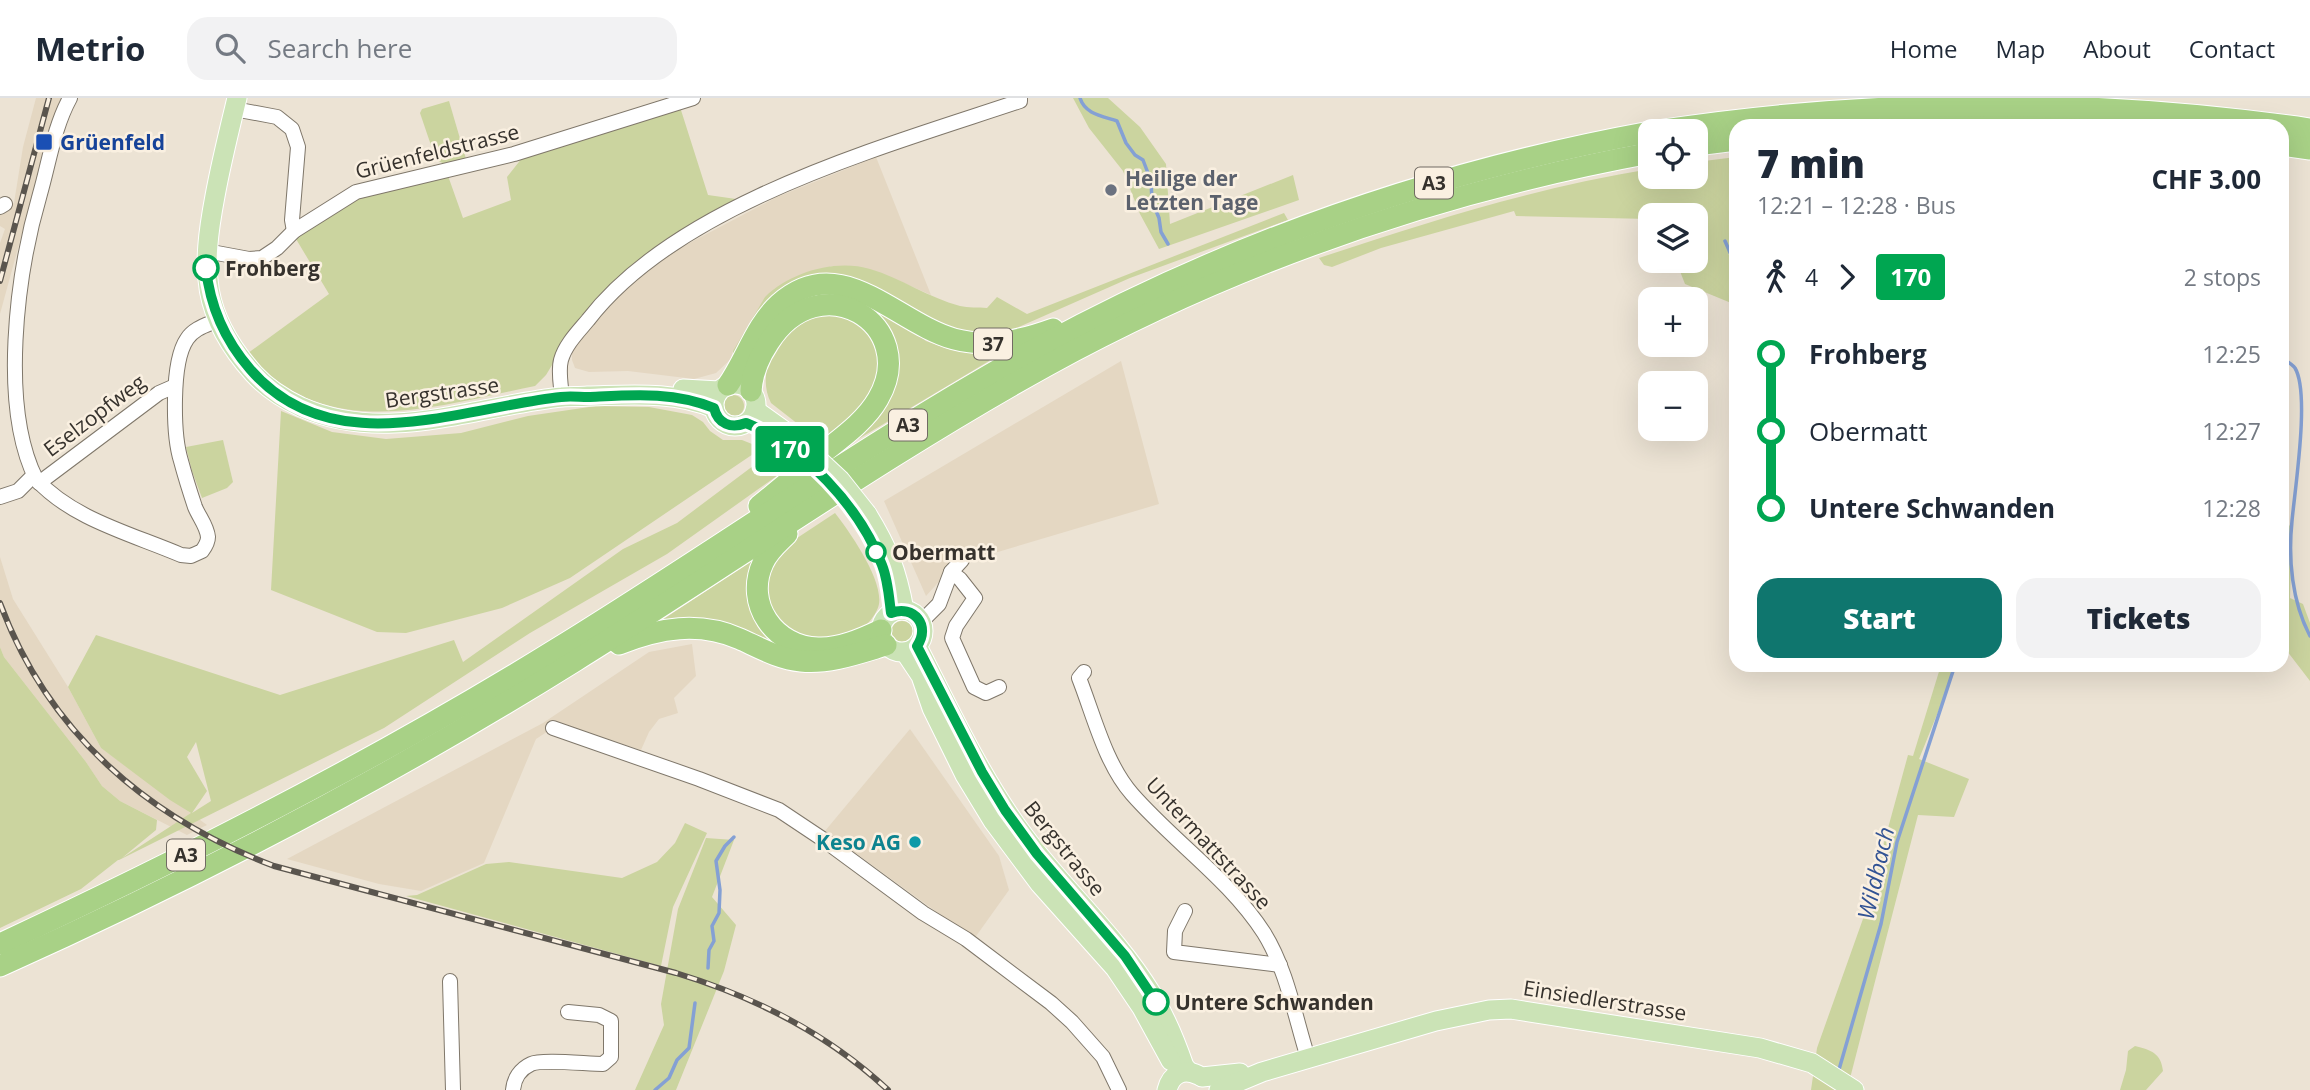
<!DOCTYPE html>
<html lang="en">
<head>
<meta charset="utf-8">
<style>
  :root { --surface:#fff; --page:#f2f2f3; --text:#1f2937; --muted:#747a83; --line:#e0e1e3; --accent:#0f766e }
  body { margin:0; font-family:"Open Sans",sans-serif; background:var(--page); color:var(--text); height:100vh; display:flex; flex-direction:column; font-size:26px; white-space:nowrap }
  * { box-sizing:border-box; margin:0 }
  p { font-size:23px; color:var(--muted) }
  .icon { flex:none; width:38px; height:38px; fill:none; stroke:currentColor; stroke-width:2; stroke-linecap:round; stroke-linejoin:round }
  .map { position:relative; flex:1; overflow:hidden }
  .side { position:absolute; left:1729px; top:21px; width:560px; height:553px; display:flex; flex-direction:column; background:var(--surface); border-radius:21px; box-shadow:0 7px 28px #0002 }
  .side>* { flex:none }
  .badge { padding:0 14px; border-radius:5px; font-size:24px; line-height:46px }
  .controls { position:absolute; left:1638px; top:21px; display:grid; gap:14px }
  .controls a { display:grid; place-items:center; width:70px; height:70px; border-radius:14px; background:var(--surface); box-shadow:0 7px 28px #0002; font-size:35px }
  .map>.badge { position:absolute; translate:-50% -50%; box-shadow:0 0 0 4px #fff }
  .legs { display:flex; align-items:center; gap:10px; height:77px; padding:0 28px; font-size:23px }
  .legs p { margin-inline-start:auto }
  .overview { display:flex; align-items:center; justify-content:space-between; height:119px; padding:0 28px }
  h1 { font-size:38px; font-weight:800; line-height:52px }
  .button { display:flex; gap:14px; margin-top:auto; padding:14px 28px }
  .button a { flex:1; height:80px; border-radius:21px; background:var(--accent); color:#fff; font-size:28px; font-weight:800; line-height:80px; text-align:center }
  .button a+a { background:var(--page); color:var(--text) }
  ul { padding:0 28px; list-style:none }
  li { display:flex; align-items:center; gap:24px; height:77px; font-size:26px }
  li i { display:grid; place-items:center; width:10px; height:100%; margin:0 9px; background:currentColor }
  li i::after { content:''; width:18px; height:18px; margin:-9px; border:5px solid; border-radius:50%; background:var(--surface) }
  li p { margin-inline-start:auto }
  li:first-child i { background:linear-gradient(#0000 50%,currentColor 0) }
  li:last-child i { background:linear-gradient(currentColor 50%,#0000 0) }
  header { display:flex; align-items:center; gap:42px; box-sizing:border-box; height:98px; padding:0 35px; background:var(--surface); border-bottom:2px solid var(--line) }
  header strong { font-size:33px }
  nav { display:flex; gap:38px; margin-inline-start:auto; font-size:24px }
  .search { width:490px; height:63px; background:var(--page); display:flex; align-items:center; gap:18px; box-sizing:border-box; padding:0 24px; border-radius:21px; color:var(--muted); font-size:26px }
  .map>svg:first-child { display:block }
</style>
</head>
<body>
<header>
<strong>Metrio</strong>
<div class="search"><svg class="icon" aria-label="search" viewBox="0 0 24 24"><circle cx="10" cy="10" r="6"/><path d="M15 15l6 6"/></svg>Search here</div>
<nav><a>Home</a><a>Map</a><a>About</a><a>Contact</a></nav>
</header>
<div class="map">
<svg width="2310" height="992" viewBox="0 0 2310 992">
  <rect width="100%" height="100%" fill="#ece3d4"/>
  <g fill="#e4d7c2">
    <path d="M 36,0 L 61,0 L 54,18 L 0,216 L 0,145 L 5,131 L 0,128 L 0,112 L 14,105 L 23,49 Z"/>
    <path d="M 876,59 L 931,197 L 897,182 L 831,168 L 733,253 L 731,261 L 716,275 L 694,281 L 628,273 L 589,274 L 575,270 L 572,262 L 572,253 L 577,241 L 622,192 L 678,151 L 777,99 Z"/>
    <path d="M 1121,263 L 1159,406 L 954,467 L 926,498 L 884,403 Z"/>
    <path d="M 0,459 L 13,501 L 68,589 L 101,650 L 207,727 L 187,737 L 120,703 L 102,688 L 86,664 L 4,559 L 0,549 Z"/>
    <path d="M 692,546 L 696,578 L 674,600 L 678,615 L 659,621 L 649,634 L 641,652 L 559,626 L 536,641 L 484,765 L 421,793 L 379,786 L 287,761 L 543,625 L 649,554 Z"/>
    <path d="M 910,631 L 999,758 L 1009,792 L 974,841 L 825,733 Z"/>
  </g>
  <g fill="#cbd49f" fill-rule="evenodd">
    <path d="M 1073,0 L 1108,0 L 1140,29 L 1166,66 L 1170,126 L 1293,77 L 1299,102 L 1159,151 L 1140,116 L 1123,73 L 1089,30 Z"/>
    <path d="M 449,3 L 466,61 L 447,67 L 436,62 L 420,15 L 422,11 Z"/>
    <path d="M 680,9 L 708,97 L 743,102 L 578,224 L 546,277 L 535,288 C 436,308 323,347 248,255 L 329,196 L 296,141 L 350,102 L 447,75 L 463,120 L 511,102 L 507,79 L 526,55 Z"/>
    <path d="M 1736,59 L 1736,153 L 1728,156 L 1736,160 L 1736,207 L 1685,186 L 1676,163 L 1696,163 L 1696,117 L 1650,117 L 1650,121 L 1516,118 L 1514,113 L 1381,150 L 1332,169 L 1324,167 L 1319,160 C 1430,123 1534,90 1650,71 L 1650,79 L 1696,79 L 1696,64 Z"/>
    <path d="M 1284,115 L 1288,122 L 1130,180 L 1005,235 L 972,238 L 822,180 L 733,264 L 733,253 L 765,199 C 791,174 835,161 870,171 C 901,180 929,200 960,208 C 968,210 978,209 987,210 L 997,199 L 1027,216 Z"/>
    <path d="M 840,195 L 886,213 L 926,243 L 948,251 L 968,255 L 987,255 L 989,263 L 835,355 L 771,305 C 759,281 769,255 786,234 C 797,222 826,206 840,195 Z"/>
    <circle cx="733" cy="308" r="11"/>
    <path d="M 596,308 L 649,309 L 692,317 L 703,324 L 710,333 L 723,342 L 742,342 L 762,350 L 570,480 L 502,510 L 406,535 L 377,534 L 271,492 L 281,313 L 332,334 L 386,341 L 461,335 L 528,318 Z"/>
    <path d="M 223,342 L 233,384 L 227,390 L 202,400 L 192,373 L 186,349 Z"/>
    <path d="M 769,356 L 788,370 L 667,456 L 530,535 L 384,630 L 119,762 L 118,762 L 81,791 L 0,830 L 0,549 L 4,559 L 86,664 L 102,688 L 120,703 L 157,722 L 156,732 L 122,760 L 191,715 L 170,702 L 101,650 L 68,589 L 96,537 L 280,597 L 454,542 L 463,564 L 623,451 L 677,425 ZM 196,644 L 211,703 L 192,715 L 207,693 L 187,659 Z"/>
    <path d="M 835,415 C 849,433 883,481 879,506 C 878,512 873,520 868,525 C 856,538 829,549 813,559 L 659,524 L 759,458 L 785,448 Z"/>
    <path d="M 2282,426 L 2292,428 L 2290,500 L 2303,506 L 2310,525 L 2310,583 L 2287,553 L 2282,512 Z"/>
    <circle cx="902" cy="534" r="11"/>
    <path d="M 1941,567 L 1957,567 L 1919,661 L 1969,681 L 1954,719 L 1918,717 L 1847,992 L 1811,992 L 1817,950 L 1864,818 L 1908,657 L 1913,658 Z"/>
    <path d="M 685,725 L 707,735 L 673,809 L 661,868 L 406,798 L 417,797 L 486,766 L 509,764 L 622,780 L 657,764 L 675,745 Z"/>
    <path d="M 706,740 L 734,742 L 712,799 L 736,827 L 724,873 L 676,992 L 635,992 L 664,927 L 661,906 L 678,811 Z"/>
    <path d="M 2135,948 C 2151,952 2161,955 2163,973 L 2146,992 L 2120,992 L 2126,972 L 2128,953 Z"/>
  </g>
  <g fill="none" stroke-linecap="round" stroke-linejoin="round">
    <g stroke="#84a0d4" stroke-width="3.5">
      <path d="M 1080,0 C 1085,16 1102,18 1117,23 L 1126,45 L 1135,57 L 1143,62 L 1151,83 L 1152,103 L 1159,120 L 1161,134 L 1168,146"/>
      <path d="M 1725,143 L 1732,159 L 1736,164"/>
      <path d="M 2282,260 C 2286,263 2292,266 2295,270 C 2310,295 2295,390 2292,423 C 2288,461 2292,504 2310,538"/>
      <path d="M 708,870 L 709,852 L 714,843 L 712,828 L 719,815 L 720,792 L 716,763 L 725,748 L 734,739"/>
      <path d="M 1838,975 L 1881,826 L 1897,744 L 1955,567"/>
      <path d="M 655,992 L 669,980 L 677,962 L 689,950 L 695,905"/>
    </g>
    <g stroke="#7f776a" stroke-width="16">
      <g id="minor">
        <path d="M 70,0 C 54,29 49,65 40,96 C 16,178 0,309 36,381 C 72,421 132,436 181,457 L 191,458 L 202,453 C 205,449 208,444 208,439 C 207,428 199,419 195,409 C 190,394 185,378 181,363 C 173,337 171,264 187,241 C 194,230 207,227 218,222"/>
        <path d="M 234,11 L 277,19 L 292,31 L 298,49 L 292,122 L 294,133"/>
        <path d="M 0,109 L 5,106"/>
        <path d="M 206,153 L 249,161 L 262,160 L 277,150 L 294,133 L 356,94 L 514,56 L 693,0"/>
        <path d="M 562,299 C 561,287 558,273 561,262 C 565,247 578,234 588,222 C 678,105 883,49 1020,3 L 1020,0"/>
        <path d="M 39,385 L 159,295 L 175,288"/>
        <path d="M 0,399 L 18,393 L 33,378"/>
        <path d="M 951,474 L 960,481 L 975,500 L 956,528 L 952,540 L 974,589 L 986,595 L 999,589"/>
        <path d="M 921,524 L 939,506 L 951,474 L 962,462"/>
        <path d="M 1084,574 L 1079,580 C 1094,618 1105,665 1132,696 C 1174,744 1230,782 1264,835 C 1287,872 1295,919 1308,960"/>
        <path d="M 553,630 L 699,681 L 779,712 L 824,742 L 923,815 L 966,841 L 1051,905 L 1072,924 L 1103,959 L 1119,992"/>
        <path d="M 1185,813 L 1175,833 L 1174,854 L 1280,867"/>
        <path d="M 450,883 L 453,992"/>
        <path d="M 513,992 C 514,981 520,971 531,966 C 542,961 587,966 603,966 L 611,959 L 611,923 L 599,917 L 568,914"/>
      </g>
    </g>
    <g stroke="#fff" stroke-width="21">
      <g id="major">
        <path d="M 237,0 C 229,33 221,65 215,98 C 201,172 201,217 254,276 C 267,290 284,301 301,309 C 387,347 474,308 562,299 C 570,298 579,299 588,298 C 631,297 674,293 714,310"/>
        <circle cx="735" cy="307" r="21"/>
        <path d="M 683,291 L 719,293"/>
        <path d="M 755,312 L 797,342"/>
        <path d="M 867,416 C 888,450 897,473 904,512"/>
        <circle cx="902" cy="533" r="21"/>
        <path d="M 917,548 C 950,613 980,679 1024,738 C 1064,792 1116,838 1151,895 C 1165,918 1175,942 1184,968 L 1188,973"/>
        <path d="M 905,554 L 921,578 L 932,610 L 965,677 L 993,723 L 1040,786 L 1115,870 L 1142,910 L 1171,963"/>
        <path d="M 1202,979 L 1240,975"/>
        <path d="M 1167,992 C 1171,976 1183,970 1198,977"/>
        <path d="M 1219,992 L 1262,974 L 1436,923 L 1489,912 L 1511,911 L 1760,950 L 1812,965 L 1854,992"/>
      </g>
    </g>
    <g stroke="#fff" stroke-width="23">
      <g id="highway">
        <path d="M 1887,28 L 1986,25 L 2100,28"/>
        <path d="M 1657,33 C 1872,0 2094,0 2310,31"/>
        <path d="M 1696,47 L 1736,42"/>
        <path d="M 2282,47 L 2310,51"/>
        <path d="M 728,287 C 746,261 756,227 779,206 C 840,151 896,225 954,241 C 988,250 1020,243 1053,231"/>
        <path d="M 751,293 C 752,275 759,259 769,244 C 820,164 921,227 878,301 C 866,322 844,338 825,353 C 803,372 781,390 759,408"/>
        <path d="M 787,436 C 778,445 768,453 763,465 C 744,506 775,549 818,550 C 839,551 862,541 881,532"/>
        <path d="M 619,546 C 659,530 699,523 740,541 C 760,550 779,561 801,563 C 829,566 859,555 886,547"/>
        <path d="M 0,846 C 191,757 379,661 558,550 C 719,451 873,340 1039,249 C 1230,145 1436,73 1650,34"/>
        <path d="M 0,868 C 198,779 391,678 575,563 C 733,465 885,357 1048,267 C 1236,164 1439,94 1650,55"/>
      </g>
    </g>
    <use href="#minor" stroke="#fff" stroke-width="14"/>
    <use href="#major" stroke="#cbe3b6" stroke-width="19"/>
    <use href="#highway" stroke="#a8d186" stroke-width="21"/>
    <g stroke="#5a554e" stroke-width="6">
      <g id="rail">
        <path d="M 0,183 L 49,0"/>
        <path d="M 0,505 C 48,635 148,720 274,768 L 676,875 C 755,899 827,935 888,992"/>
      </g>
    </g>
    <use href="#rail" stroke="#faf0e1" stroke-width="3.5" stroke-dasharray="10" stroke-linecap="butt"/>
    <g stroke="#fff" stroke-width="21" stroke-linecap="butt">
      <path id="major-bridge" d="M 797,342 L 840,382 L 867,416"/>
    </g>
    <use href="#major-bridge" stroke="#cbe3b6" stroke-width="19"/>
  </g>
  <g fill="none" stroke-linecap="round" stroke-linejoin="round">
    <g stroke="#fff" stroke-width="16">
      <path id="line-1" d="M 206,170 C 210,209 224,241 250,271 C 332,366 458,310 561,299 C 570,298 579,299 588,299 C 631,297 673,293 714,310 C 718,326 731,331 746,325 C 803,348 860,409 882,467 C 888,482 889,499 891,515 C 914,506 931,528 917,548 L 982,674 L 1005,712 L 1037,756 L 1125,858 L 1156,904"/>
    </g>
    <use href="#line-1" stroke="#00a651" stroke-width="10"/>
  </g>
  <rect fill="#1a4fb4" stroke="#faf0e1" stroke-width="2.5" x="35" y="35" width="18" height="18" rx="3.5"/>
  <circle fill="#6b7280" stroke="#faf0e1" stroke-width="2.5" cx="1111" cy="92" r="7"/>
  <g fill="#fff" stroke="#00a651" stroke-width="3.5">
    <circle cx="206" cy="170" r="12"/>
    <circle cx="876" cy="454" r="9"/>
    <circle cx="1156" cy="904" r="12"/>
  </g>
  <circle fill="#0f9aa8" stroke="#faf0e1" stroke-width="2.5" cx="915" cy="744" r="7"/>
  <g text-anchor="middle" dominant-baseline="central" stroke-width="5" stroke-linejoin="round" paint-order="stroke">
    <g fill="#faf0e1" stroke="#716b63" stroke-width="2">
      <rect x="1415" y="69.5" width="38" height="31" rx="5"/>
      <rect x="974" y="230.5" width="38" height="31" rx="5"/>
      <rect x="889" y="311.5" width="38" height="31" rx="5"/>
      <rect x="167" y="741.5" width="38" height="31" rx="5"/>
    </g>
    <g font-size="19" font-weight="bold" fill="#36322d">
      <text x="1434" y="85">A3</text>
      <text x="993" y="246">37</text>
      <text x="908" y="327">A3</text>
      <text x="186" y="757">A3</text>
    </g>
    <g font-size="21" font-weight="bold" fill="#164399" stroke="#faf0e1" text-anchor="start">
      <text x="60" y="44">Grüenfeld</text>
    </g>
    <g font-size="21" fill="#36322d" stroke="#faf0e1">
      <text transform="translate(437 53) rotate(-14)">Grüenfeldstrasse</text>
      <text transform="translate(442 294) rotate(-8)">Bergstrasse</text>
      <text transform="translate(94 317) rotate(-37)">Eselzopfweg</text>
      <text transform="translate(1209 745) rotate(47)">Untermattstrasse</text>
      <text transform="translate(1065 750) rotate(51)">Bergstrasse</text>
      <text transform="translate(1605 902) rotate(9)">Einsiedlerstrasse</text>
    </g>
    <g font-size="21" font-weight="bold" fill="#5b616d" stroke="#faf0e1" text-anchor="start">
      <text x="1125" y="80">Heilige der<tspan x="1125" dy="24">Letzten Tage</tspan></text>
    </g>
    <g font-size="21" font-weight="bold" fill="#36322d" stroke="#faf0e1" text-anchor="start">
      <text x="225" y="170">Frohberg</text>
      <text x="892" y="454">Obermatt</text>
      <text x="1175" y="904">Untere Schwanden</text>
    </g>
    <g font-size="21" font-weight="bold" fill="#0d838f" stroke="#faf0e1" text-anchor="end">
      <text x="901" y="744">Keso AG</text>
    </g>
    <g font-size="23" font-style="italic" fill="#325394" stroke="#faf0e1">
      <text transform="translate(1875 775) rotate(-77)">Wildbach</text>
    </g>
  </g>
</svg>
<div class="controls">
<a><svg class="icon" aria-label="locate" viewBox="0 0 24 24"><circle cx="12" cy="12" r="6"/><path d="M12 2v4M12 18v4M2 12h4M18 12h4"/></svg></a>
<a><svg class="icon" aria-label="layers" viewBox="0 0 24 24"><path d="M12 4l9 5-9 5-9-5zM3 14l9 5 9-5"/></svg></a>
<a>+</a>
<a>−</a>
</div>
<b class="badge" style="left:790px;top:351px;background:#00a651;color:#fff">170</b>
<section class="side">
<div class="overview"><div><h1>7 min</h1><p>12:21 – 12:28 · Bus</p></div><b>CHF 3.00</b></div>
<div class="legs"><svg class="icon" aria-label="walk" viewBox="0 0 24 24"><circle cx="13" cy="4" r="2"/><path d="M13 8l-2 6 4 7M11 14l-3 7M7 12l3-4h3l4 4"/></svg>4<svg class="icon" aria-label="forward" viewBox="0 0 24 24"><path d="M9 5l7 7-7 7"/></svg><b class="badge" style="background:#00a651;color:#fff">170</b><p>2 stops</p></div>
<ul>
<li><i style="color:#00a651"></i><b>Frohberg</b><p>12:25</p></li>
<li><i style="color:#00a651"></i><span>Obermatt</span><p>12:27</p></li>
<li><i style="color:#00a651"></i><b>Untere Schwanden</b><p>12:28</p></li>
</ul>
<div class="button"><a>Start</a><a>Tickets</a></div>
</section>
</div>
</body>
</html>
